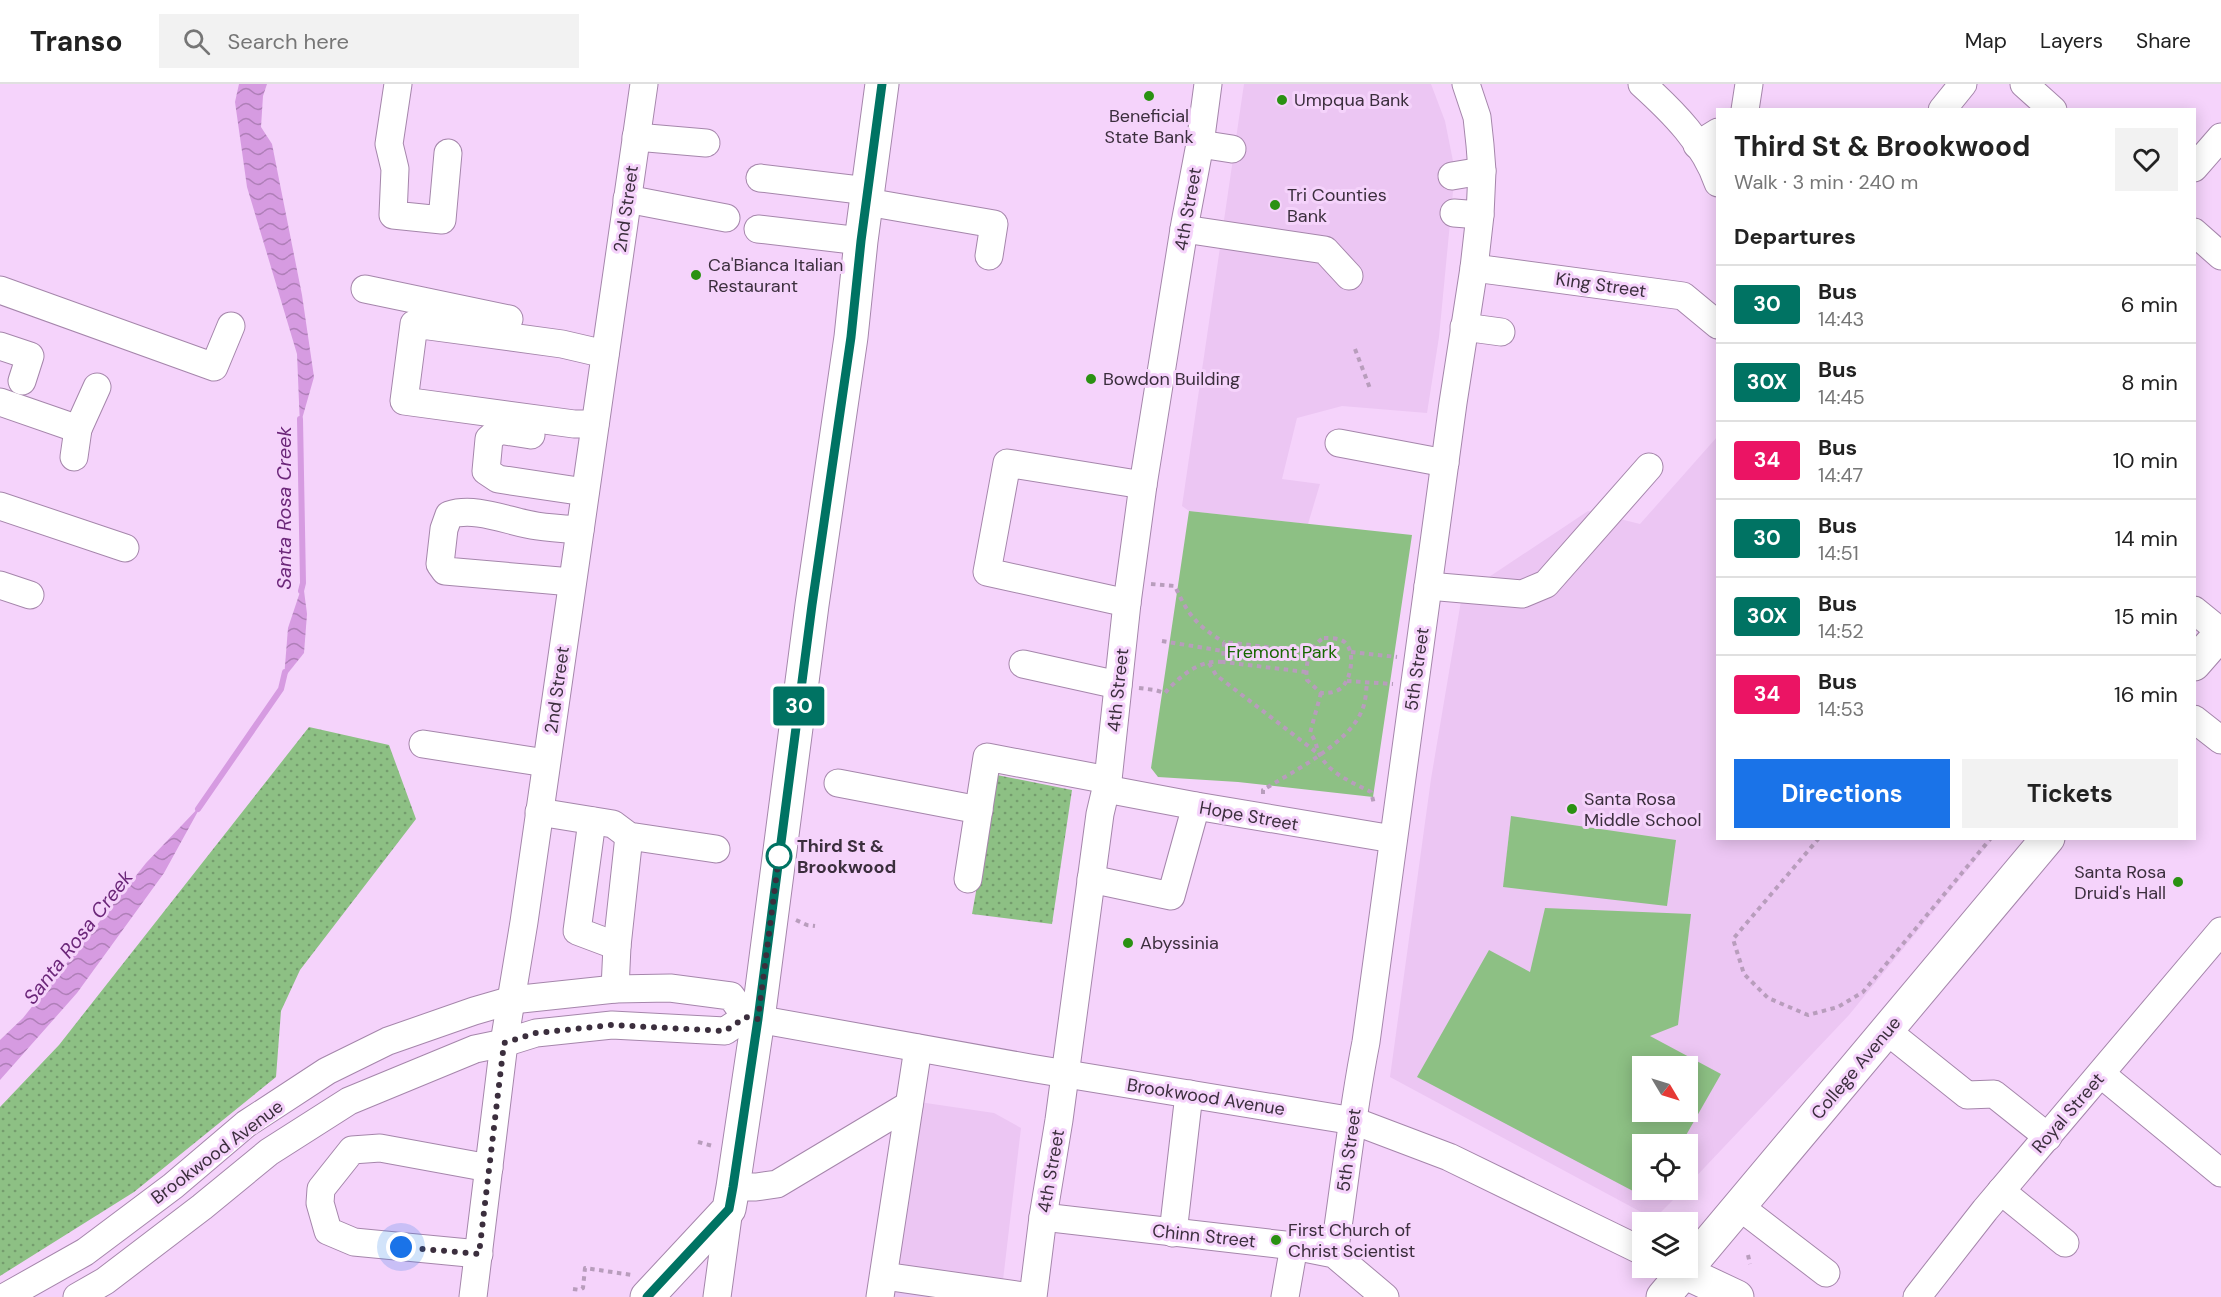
<!DOCTYPE html>
<html lang="en">
<head>
<meta charset="utf-8">
<style>
  :root { --surface:#fff; --page:#f2f2f2; --text:#222; --muted:#767676; --line:#e0e0e0; --accent:#1a73e8 }
  body { margin:0; font-family:"DM Sans",sans-serif; background:var(--page); color:var(--text); height:100vh; display:flex; flex-direction:column; font-size:22px; white-space:nowrap }
  * { box-sizing:border-box; margin:0 }
  p { font-size:20px; color:var(--muted) }
  .icon { flex:none; width:33px; height:33px; fill:none; stroke:currentColor; stroke-width:2; stroke-linecap:round; stroke-linejoin:round }
  .map { position:relative; flex:1; overflow:hidden }
  .side { position:absolute; left:1716px; top:24px; width:480px; height:732px; display:flex; flex-direction:column; background:var(--surface); border-radius:0px; box-shadow:0 3px 15px #0003 }
  .side>* { flex:none }
  .badge { padding:0 12px; border-radius:4px; font-size:21px; line-height:39px }
  .needle { width:39px; rotate:128deg }
  .buttons { position:absolute; left:1632px; top:972px; display:grid; gap:12px }
  .buttons a { display:grid; place-items:center; width:66px; height:66px; border-radius:0px; background:var(--surface); box-shadow:0 3px 15px #0003; font-size:30px }
  .you { position:absolute; width:30px; height:30px; margin:-15px; border:4px solid #fff; border-radius:50%; background:#1a73e8; box-shadow:0 0 0 9px #1a73e833 }
  .map>.badge { position:absolute; translate:-50% -50%; box-shadow:0 0 0 3px #fff }
  h2 { padding:0 18px; font-size:22px; line-height:54px }
  .round { display:grid; place-items:center; flex:none; width:63px; height:63px; border-radius:0px; background:var(--page) }
  .head { display:flex; align-items:center; justify-content:space-between; height:102px; padding:0 18px }
  h1 { font-size:28px; font-weight:700; line-height:45px }
  .primary-button { display:flex; gap:12px; margin-top:auto; padding:12px 18px }
  .primary-button a { flex:1; height:69px; border-radius:0px; background:var(--accent); color:#fff; font-size:24px; font-weight:700; line-height:69px; text-align:center }
  .primary-button a+a { background:var(--page); color:var(--text) }
  ul { padding:0; list-style:none }
  li { display:flex; align-items:center; gap:18px; height:78px; padding:0 18px; border-top:2px solid var(--line) }
  li div { flex:1 }
  li b { display:block; font-size:22px }
  li em { font-style:normal }
  li .badge { min-width:66px; font-weight:700; text-align:center }
  header { display:flex; align-items:center; gap:36px; box-sizing:border-box; height:84px; padding:0 30px; background:var(--surface); border-bottom:2px solid var(--line) }
  header strong { font-size:28px }
  nav { display:flex; gap:33px; margin-inline-start:auto; font-size:21px }
  .search { width:420px; height:54px; background:var(--page); display:flex; align-items:center; gap:15px; box-sizing:border-box; padding:0 21px; border-radius:0px; color:var(--muted); font-size:22px }
  .map>svg:first-child { display:block }
</style>
</head>
<body>
<header>
<strong>Transo</strong>
<div class="search"><svg class="icon" aria-label="search" viewBox="0 0 24 24"><circle cx="10" cy="10" r="6"/><path d="M15 15l6 6"/></svg>Search here</div>
<nav><a>Map</a><a>Layers</a><a>Share</a></nav>
</header>
<div class="map">
<svg width="2221" height="1213" viewBox="0 0 2221 1213">
  <defs>
    <pattern id="grass-dots" width="8" height="8" patternUnits="userSpaceOnUse" patternTransform="scale(1.5)"><rect width="8" height="8" fill="#8dc084"/><path d="M2 2h.1M6 6h.1" fill="none" stroke="#749c6d" stroke-width="1.8" stroke-linecap="round"/></pattern>
    <pattern id="water-waves" width="16" height="10" patternUnits="userSpaceOnUse" patternTransform="scale(1.5)"><rect width="16" height="10" fill="#d69be1"/><path d="M0 5q4-4 8 0t8 0" fill="none" stroke="#af7fb8"/></pattern>
  </defs>
  <rect width="100%" height="100%" fill="#f5d3fb"/>
  <g fill="#ecc6f3" fill-rule="evenodd">
    <path d="M 1244,0 L 1431,0 L 1445,37 L 1455,87 L 1439,253 L 1427,329 L 1342,322 L 1297,334 L 1282,395 L 1320,400 L 1308,440 L 1189,427 L 1182,422 Z"/>
    <path d="M 1717,353 L 1718,754 L 1993,755 L 1849,931 L 1688,1101 L 1688,1060 L 1642,1060 L 1642,1106 L 1683,1106 L 1654,1135 L 1390,993 L 1431,695 L 1462,511 L 1588,427 L 1640,440 ZM 1642,982 L 1688,982 L 1688,1028 L 1642,1028 Z"/>
    <path d="M 919,1018 L 994,1029 L 1021,1044 L 1001,1213 L 882,1213 Z"/>
  </g>
  <g fill="url(#grass-dots)">
    <path d="M 309,643 L 389,661 L 416,735 L 300,886 L 281,927 L 276,993 L 134,1108 L 0,1192 L 0,1023 L 59,961 Z"/>
    <path d="M 997,691 L 1072,706 L 1052,840 L 972,830 Z"/>
  </g>
  <g fill="#8dc084" fill-rule="evenodd">
    <path d="M 1189,427 L 1412,451 L 1373,713 L 1238,698 L 1158,693 L 1151,684 Z"/>
    <path d="M 1511,732 L 1676,756 L 1667,822 L 1503,803 Z"/>
    <path d="M 1545,824 L 1691,830 L 1678,941 L 1650,952 L 1721,990 L 1681,1060 L 1642,1060 L 1642,1106 L 1656,1106 L 1650,1116 L 1417,993 L 1489,866 L 1530,888 ZM 1688,982 L 1688,1028 L 1642,1028 L 1642,982 Z"/>
  </g>
  <g fill="url(#water-waves)">
    <path d="M 239,0 L 267,0 L 263,12 L 261,43 L 272,60 L 302,211 L 314,293 L 300,342 L 297,270 L 247,103 L 235,18 Z"/>
    <path d="M 303,499 L 307,530 L 304,569 L 284,594 L 288,544 Z"/>
    <path d="M 202,720 L 164,789 L 77,909 L 0,996 L 0,956 L 23,934 L 146,779 Z"/>
  </g>
  <g fill="none" stroke-linecap="round" stroke-linejoin="round">
    <g stroke="#d69be1" stroke-width="6">
      <path d="M 300,335 L 303,499 L 301,507"/>
      <path d="M 198,725 L 281,605 L 285,588"/>
    </g>
    <g stroke="#a586ab" stroke-width="29">
      <g id="minor">
        <path d="M 398,0 L 389,60 L 395,85 L 393,131 L 442,136 L 448,69"/>
        <path d="M 1642,0 C 1673,28 1705,60 1718,99"/>
        <path d="M 2024,0 L 2053,26"/>
        <path d="M 1745,26 L 1749,0"/>
        <path d="M 1942,26 L 1963,0"/>
        <path d="M 636,53 L 706,59"/>
        <path d="M 1200,60 L 1232,65"/>
        <path d="M 1697,61 L 1718,48"/>
        <path d="M 2194,84 L 2221,53"/>
        <path d="M 1452,92 L 1482,87"/>
        <path d="M 760,94 L 868,107"/>
        <path d="M 627,115 L 726,134"/>
        <path d="M 867,118 L 994,140 L 989,172"/>
        <path d="M 1454,129 L 1480,131"/>
        <path d="M 758,145 L 861,157"/>
        <path d="M 1184,145 L 1325,166 L 1349,192"/>
        <path d="M 2194,148 L 2221,172"/>
        <path d="M 1474,184 L 1683,212 L 1718,241"/>
        <path d="M 365,205 L 509,235"/>
        <path d="M 0,206 L 214,283 L 231,242"/>
        <path d="M 1464,243 L 1501,248"/>
        <path d="M 0,262 L 30,272 L 22,297"/>
        <path d="M 0,318 L 78,345 L 97,303"/>
        <path d="M 595,340 L 574,340 L 404,317 L 414,240 L 562,260 L 605,270"/>
        <path d="M 531,351 L 499,346 L 489,355 L 486,387 L 498,395 L 585,408"/>
        <path d="M 1339,359 L 1445,379"/>
        <path d="M 74,373 L 78,345"/>
        <path d="M 0,422 L 125,464"/>
        <path d="M 572,498 L 445,487 L 440,480 L 444,445 L 449,431 C 476,422 509,438 537,442 C 551,444 566,445 580,446"/>
        <path d="M 0,501 L 30,511"/>
        <path d="M 1428,502 L 1522,510 L 1546,500 L 1649,383"/>
        <path d="M 1127,519 L 987,488 L 1007,379 L 1143,401"/>
        <path d="M 2194,526 L 2221,548"/>
        <path d="M 1023,580 L 1118,601"/>
        <path d="M 2194,635 L 2221,656"/>
        <path d="M 423,660 L 546,679"/>
        <path d="M 838,699 L 979,726"/>
        <path d="M 1106,705 L 1196,722 L 1393,755"/>
        <path d="M 539,728 L 613,740 L 629,752 L 716,765"/>
        <path d="M 592,737 L 577,847 L 617,862"/>
        <path d="M 968,795 L 987,673 L 1108,696"/>
        <path d="M 1091,795 L 1171,812 L 1196,722"/>
        <path d="M 615,905 L 617,862 L 629,752"/>
        <path d="M 1887,947 L 1967,1011 L 1994,1010 L 2048,1053"/>
        <path d="M 2101,990 L 2221,1089"/>
        <path d="M 733,1103 L 756,1103 L 777,1100 L 909,1021"/>
        <path d="M 2001,1107 L 2065,1159"/>
        <path d="M 1740,1123 L 1826,1189"/>
        <path d="M 1043,1133 L 1294,1162 L 1334,1170 L 1385,1213"/>
        <path d="M 1173,1149 L 1189,1010"/>
        <path d="M 479,1170 L 354,1158 L 328,1147 L 320,1119 L 321,1105 L 352,1066 L 380,1064 L 489,1084"/>
        <path d="M 1334,1170 C 1345,1099 1352,1028 1366,958 L 1453,319 L 1474,184 L 1480,131 L 1482,87 L 1480,61 L 1477,33 L 1466,0"/>
        <path d="M 884,1192 L 1031,1213"/>
        <path d="M 5,1213 L 85,1168 L 173,1102 L 246,1040 L 327,987 L 388,957 L 474,927 L 512,916 L 615,905 L 670,904 L 731,912 L 746,933 L 1030,984 L 1354,1037 L 1449,1073 L 1642,1167"/>
        <path d="M 77,1213 L 105,1197 L 202,1123 L 269,1068 L 349,1017 L 475,965 L 504,959 L 536,949 L 612,941 L 725,947 L 746,933"/>
        <path d="M 473,1213 L 504,959 L 524,838 L 644,0"/>
        <path d="M 717,1213 L 729,1125"/>
        <path d="M 880,1213 L 918,964"/>
        <path d="M 1033,1213 L 1043,1133 L 1059,1036 L 1100,730 L 1108,696 L 1127,519 L 1143,401 L 1185,139 L 1200,60 L 1208,0"/>
        <path d="M 1285,1213 L 1294,1162"/>
        <path d="M 1917,1213 L 1985,1126 L 2221,847"/>
      </g>
    </g>
    <g stroke="#a586ab" stroke-width="35">
      <g id="major">
        <path d="M 2194,580 L 2221,549"/>
        <path d="M 1684,1188 L 1737,1213"/>
        <path d="M 647,1213 L 729,1125 L 733,1103 L 758,935 L 812,521 L 851,253 L 861,157 L 882,0"/>
        <path d="M 1663,1213 L 2048,754"/>
      </g>
    </g>
    <g stroke="#b89dbc" stroke-width="4" stroke-dasharray="4.5 4.5" stroke-linecap="butt">
      <path d="M 1355,265 L 1371,307"/>
      <path d="M 1151,500 L 1175,502 C 1188,531 1197,542 1224,558"/>
      <path d="M 1324,554 C 1330,554 1338,554 1343,557 C 1357,565 1351,598 1340,605 C 1334,609 1328,609 1321,609 L 1307,596 C 1305,580 1309,562 1324,554 Z"/>
      <path d="M 1162,557 L 1223,567"/>
      <path d="M 1351,568 L 1397,573"/>
      <path d="M 1209,579 L 1216,591 L 1320,671"/>
      <path d="M 1306,588 L 1223,578 L 1224,558 L 1310,568"/>
      <path d="M 1347,597 L 1393,600"/>
      <path d="M 1139,604 L 1155,606 L 1165,609 C 1179,593 1199,575 1223,578"/>
      <path d="M 1321,609 L 1310,649 C 1316,656 1316,663 1320,671 C 1331,691 1352,698 1371,708 L 1374,720"/>
      <path d="M 1263,710 L 1263,706 C 1292,688 1350,659 1362,626 C 1366,618 1366,607 1367,598"/>
      <path d="M 1819,754 L 1733,855 L 1744,890 L 1768,914 L 1808,931 L 1838,923 L 1863,908 L 1991,754"/>
      <path d="M 796,836 L 807,841 L 815,842"/>
      <path d="M 698,1058 L 713,1062"/>
      <path d="M 1672,1133 L 1673,1138"/>
      <path d="M 1748,1171 L 1750,1180"/>
      <path d="M 573,1205 L 580,1206 L 583,1204 L 585,1184 L 632,1191"/>
    </g>
    <use href="#minor" stroke="#fff" stroke-width="27"/>
    <use href="#major" stroke="#fff" stroke-width="33"/>
  </g>
  <g fill="none" stroke-linecap="round" stroke-linejoin="round">
    <g stroke="#fff" stroke-width="14">
      <path id="line" d="M 647,1213 L 729,1125 L 733,1103 L 758,935 L 812,521 L 851,253 L 861,157 L 882,0"/>
    </g>
    <use href="#line" stroke="#007363" stroke-width="9"/>
    <path stroke="#3b2e3d" stroke-width="6" stroke-dasharray="0 10.8" d="M 401,1163 L 479,1170 L 504,959 L 536,949 L 612,941 L 725,947 L 746,933 L 758,935 L 779,772"/>
  </g>
  <g fill="#2a9112" stroke="#f5d3fb" stroke-width="2">
    <circle cx="1149" cy="12" r="6"/>
    <circle cx="1282" cy="16" r="6"/>
    <circle cx="1275" cy="121" r="6"/>
    <circle cx="696" cy="191" r="6"/>
    <circle cx="1091" cy="295" r="6"/>
    <circle cx="1572" cy="725" r="6"/>
    <circle cx="2178" cy="798" r="6"/>
    <circle cx="1128" cy="859" r="6"/>
    <circle cx="1276" cy="1156" r="6"/>
  </g>
  <circle fill="#fff" stroke="#007363" stroke-width="3" cx="779" cy="772" r="12"/>
  <g text-anchor="middle" dominant-baseline="central" stroke-width="6" stroke-linejoin="round" paint-order="stroke">
    <g font-size="18" fill="#3b2e3d" stroke="#f5d3fb" text-anchor="start">
      <text x="1294" y="16">Umpqua Bank</text>
      <text x="1149" y="32" text-anchor="middle">Beneficial<tspan x="1149" dy="21">State Bank</tspan></text>
      <text x="1287" y="111">Tri Counties<tspan x="1287" dy="21">Bank</tspan></text>
      <text x="708" y="181">Ca'Bianca Italian<tspan x="708" dy="21">Restaurant</tspan></text>
      <text x="1103" y="295">Bowdon Building</text>
      <text x="1584" y="715">Santa Rosa<tspan x="1584" dy="21">Middle School</tspan></text>
      <text x="2166" y="788" text-anchor="end">Santa Rosa<tspan x="2166" dy="21">Druid's Hall</tspan></text>
      <text x="1140" y="859">Abyssinia</text>
      <text x="1288" y="1146">First Church of<tspan x="1288" dy="21">Christ Scientist</tspan></text>
    </g>
    <g font-size="18" fill="#3b2e3d" stroke="#f5d3fb">
      <text transform="translate(626 125) rotate(-82)">2nd Street</text>
      <text transform="translate(1188 125) rotate(-80)">4th Street</text>
      <text transform="translate(1601 201) rotate(8)">King Street</text>
      <text transform="translate(1417 585) rotate(-82)">5th Street</text>
      <text transform="translate(557 606) rotate(-82)">2nd Street</text>
      <text transform="translate(1118 606) rotate(-84)">4th Street</text>
      <text transform="translate(1249 732) rotate(10)">Hope Street</text>
      <text transform="translate(1856 984) rotate(-50)">College Avenue</text>
      <text transform="translate(1206 1013) rotate(9)">Brookwood Avenue</text>
      <text transform="translate(2068 1029) rotate(-49)">Royal Street</text>
      <text transform="translate(1349 1066) rotate(-82)">5th Street</text>
      <text transform="translate(217 1068) rotate(-37)">Brookwood Avenue</text>
      <text transform="translate(1051 1087) rotate(-80)">4th Street</text>
      <text transform="translate(1204 1152) rotate(6)">Chinn Street</text>
    </g>
    <g font-size="18" fill="#176702" stroke="#f5d3fb">
      <text x="1282" y="568">Fremont Park</text>
    </g>
    <g font-size="18" font-weight="bold" fill="#3b2e3d" stroke="#f5d3fb" text-anchor="start">
      <text x="797" y="762">Third St &amp;<tspan x="797" dy="21">Brookwood</tspan></text>
    </g>
    <g font-size="20" font-style="italic" fill="#6b2679" stroke="#f5d3fb">
      <text transform="translate(284 424) rotate(-90)">Santa Rosa Creek</text>
      <text transform="translate(78 853) rotate(-52)">Santa Rosa Creek</text>
    </g>
  </g>
</svg>
<div class="buttons">
<a><svg class="needle" viewBox="-14 -14 28 28"><path d="M0-13l5 13h-10z" fill="#e53935"/><path d="M0 13l5-13h-10z" fill="#767676"/></svg></a>
<a><svg class="icon" aria-label="locate" viewBox="0 0 24 24"><circle cx="12" cy="12" r="6"/><path d="M12 2v4M12 18v4M2 12h4M18 12h4"/></svg></a>
<a><svg class="icon" aria-label="layers" viewBox="0 0 24 24"><path d="M12 4l9 5-9 5-9-5zM3 14l9 5 9-5"/></svg></a>
</div>
<div class="you" style="left:401px;top:1163px"></div>
<b class="badge" style="left:799px;top:622px;background:#007363;color:#fff">30</b>
<section class="side">
<div class="head"><div><h1>Third St &amp; Brookwood</h1><p>Walk · 3 min · 240 m</p></div><a class="round"><svg class="icon" aria-label="heart" viewBox="0 0 24 24"><path d="M12 20l-8-8c-3-5 5-10 8-4 3-6 11-1 8 4z"/></svg></a></div>
<h2>Departures</h2>
<ul>
<li><span class="badge" style="background:#007363;color:#fff">30</span><div><b>Bus</b><p>14:43</p></div><em>6 min</em></li>
<li><span class="badge" style="background:#007363;color:#fff">30X</span><div><b>Bus</b><p>14:45</p></div><em>8 min</em></li>
<li><span class="badge" style="background:#eb1464;color:#fff">34</span><div><b>Bus</b><p>14:47</p></div><em>10 min</em></li>
<li><span class="badge" style="background:#007363;color:#fff">30</span><div><b>Bus</b><p>14:51</p></div><em>14 min</em></li>
<li><span class="badge" style="background:#007363;color:#fff">30X</span><div><b>Bus</b><p>14:52</p></div><em>15 min</em></li>
<li><span class="badge" style="background:#eb1464;color:#fff">34</span><div><b>Bus</b><p>14:53</p></div><em>16 min</em></li>
</ul>
<div class="primary-button"><a>Directions</a><a>Tickets</a></div>
</section>
</div>
</body>
</html>
